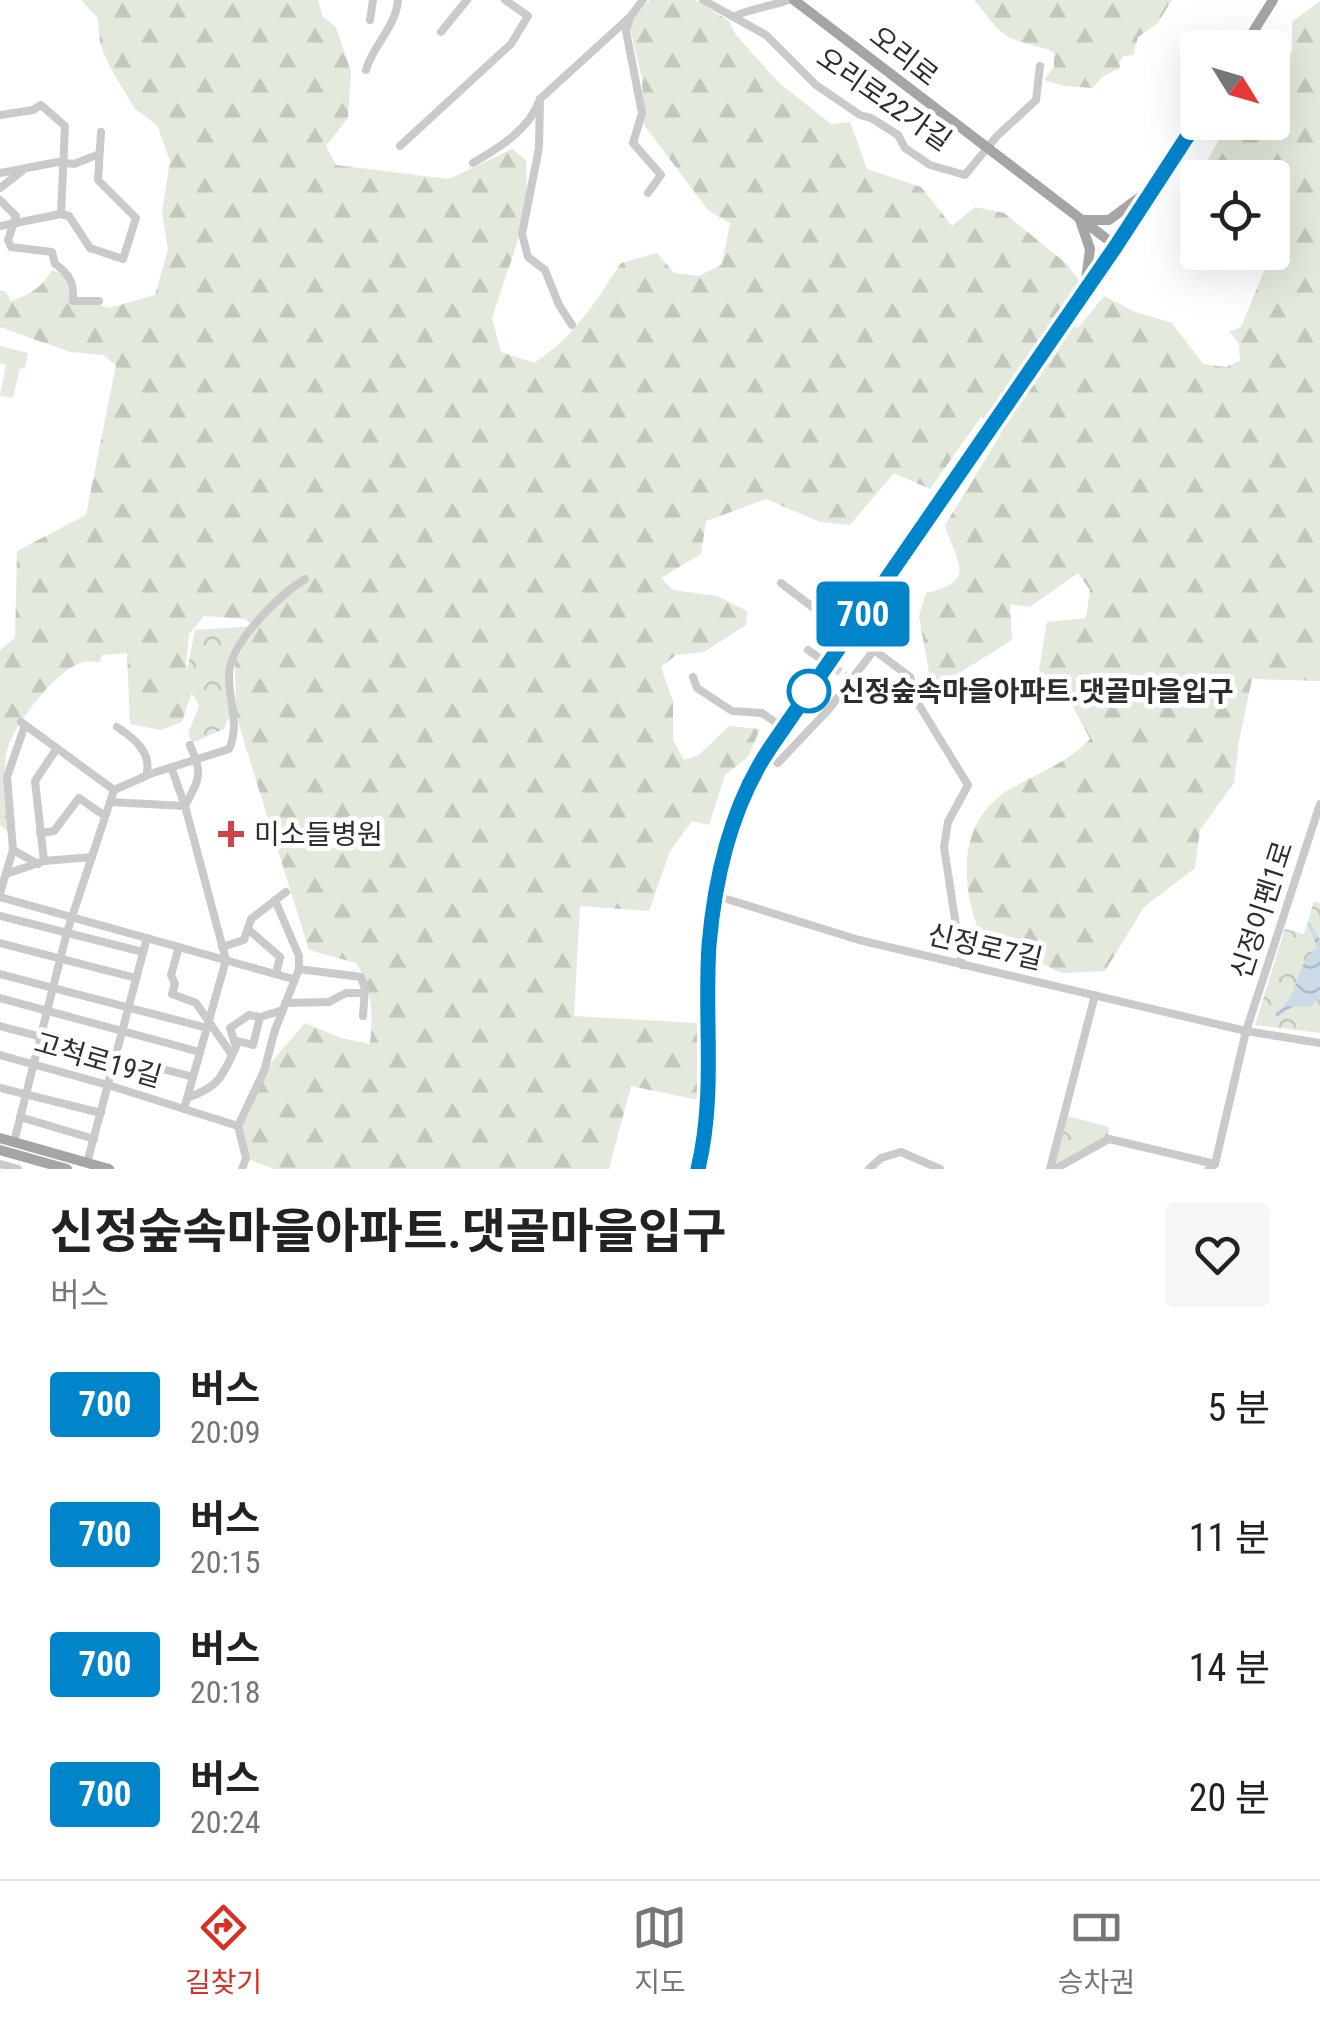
<!DOCTYPE html>
<html lang="ko">
<head>
<meta charset="utf-8">
<style>
  :root { --surface:#fff; --page:#f6f6f6; --text:#222; --muted:#767676; --line:#e0e0e0; --accent:#d93025 }
  body { margin:0; font-family:"Roboto Condensed","Noto Sans KR",sans-serif; background:var(--page); color:var(--text); height:100vh; display:flex; flex-direction:column; font-size:38px; white-space:nowrap }
  * { box-sizing:border-box; margin:0 }
  p { font-size:32px; color:var(--muted) }
  .icon { flex:none; width:55px; height:55px; fill:none; stroke:currentColor; stroke-width:2; stroke-linecap:round; stroke-linejoin:round }
  .map { position:relative; height:1169px; overflow:hidden }
  .drawer { display:flex; flex-direction:column; background:var(--surface); flex:1 }
  .drawer>* { flex:none }
  .badge { padding:0 20px; border-radius:8px; font-size:35px; line-height:65px }
  .needle { width:65px; rotate:127deg }
  .buttons { position:absolute; left:1180px; top:30px; display:grid; gap:20px }
  .buttons a { display:grid; place-items:center; width:110px; height:110px; border-radius:10px; background:var(--surface); box-shadow:0 10px 40px #0002; font-size:50px }
  .map>.badge { position:absolute; translate:-50% -50%; box-shadow:0 0 0 5px #fff }
  .round { display:grid; place-items:center; flex:none; width:105px; height:105px; border-radius:10px; background:var(--page) }
  .overview { display:flex; align-items:center; justify-content:space-between; height:170px; padding:0 50px }
  h1 { font-size:48px; font-weight:700; line-height:75px }
  ul { padding:0; list-style:none }
  li { display:flex; align-items:center; gap:30px; height:130px; padding:0 50px }
  li div { flex:1 }
  li b { display:block; font-size:38px }
  li em { font-style:normal }
  li .badge { min-width:110px; font-weight:700; text-align:center }
  .dock { display:flex; justify-content:space-around; align-items:center; height:140px; border-top:2px solid var(--line); background:var(--surface); font-size:28px; color:var(--muted) }
  .dock a { display:grid; justify-items:center; gap:5px }
  .dock .current { color:var(--accent) }
  .map>svg:first-child { display:block }
</style>
</head>
<body>
<div class="map">
<svg width="1320" height="1169" viewBox="0 0 1320 1169">
  <defs>
    <pattern id="forest-firs" width="22" height="20" patternUnits="userSpaceOnUse" patternTransform="scale(2.5)"><rect width="22" height="20" fill="#e3e9dc"/><path d="M5 1l3.5 6h-7zM16 11l3.5 6h-7z" fill="#c3c8bd"/></pattern>
    <pattern id="park-crowns" width="20" height="18" patternUnits="userSpaceOnUse" patternTransform="scale(2.5)"><rect width="20" height="18" fill="#e3e9dc"/><path d="M2 6a3 3 0 1 1 6 0M12 15a3 3 0 1 1 6 0" fill="none" stroke="#c3c8bd"/></pattern>
    <pattern id="water-waves" width="16" height="10" patternUnits="userSpaceOnUse" patternTransform="scale(2.5)"><rect width="16" height="10" fill="#cbdbe7"/><path d="M0 5q4-4 8 0t8 0" fill="none" stroke="#afbcc6"/></pattern>
  </defs>
  <rect width="100%" height="100%" fill="#fff"/>
  <g fill="url(#forest-firs)">
    <path d="M 81,0 L 318,0 L 323,17 L 336,27 L 351,72 L 348,118 L 326,146 L 336,165 L 449,179 L 512,149 L 526,160 L 527,192 L 517,243 L 492,318 L 501,352 L 534,363 C 573,339 596,301 621,263 L 657,253 L 674,273 L 699,276 L 722,264 L 730,223 L 708,210 L 644,125 L 642,79 L 629,23 L 650,0 L 695,0 L 729,21 L 736,35 L 779,83 L 831,124 L 850,122 L 867,169 L 921,187 L 952,226 L 975,207 L 1004,213 L 1067,264 L 1079,281 L 1056,315 L 1065,322 L 1062,327 L 1066,323 L 1078,328 L 1104,296 L 1133,311 L 1172,323 L 1203,364 L 1226,367 L 1240,361 L 1239,343 L 1229,332 L 1241,327 L 1272,252 L 1272,178 L 1212,177 L 1204,167 L 1228,123 L 1272,122 L 1273,72 L 1292,53 L 1292,22 L 1320,1 L 1320,681 L 1252,679 L 1239,741 L 1234,783 L 1200,830 L 1195,868 L 1144,907 L 1105,971 L 1061,973 L 979,931 C 959,879 959,818 1012,788 C 1040,772 1067,763 1090,739 L 1070,701 L 1053,697 L 1039,669 L 1047,622 L 1086,618 L 1090,590 L 1078,573 L 1030,607 L 1010,604 L 1012,640 L 932,690 L 919,616 L 926,593 C 979,581 956,563 945,525 L 1001,434 L 981,417 L 930,489 L 894,473 L 850,525 L 820,522 L 766,499 L 706,521 L 701,554 L 661,578 L 673,590 L 717,596 L 747,611 L 746,625 L 704,652 L 676,655 L 661,667 L 673,701 L 673,740 L 684,760 L 699,755 L 729,726 L 760,729 L 748,757 L 725,775 L 709,825 L 692,821 L 670,851 L 649,911 L 580,906 L 574,1016 L 697,1023 L 698,1100 L 631,1086 L 609,1169 L 274,1169 L 246,1158 L 238,1126 L 264,1071 L 305,1023 L 341,1038 L 370,1044 C 373,1015 373,988 356,963 L 309,950 L 245,745 L 236,713 L 235,663 L 254,626 L 245,619 L 204,616 L 189,634 L 186,663 L 192,692 L 182,722 L 161,730 L 130,724 L 127,653 L 102,655 L 100,662 C 95,662 89,661 84,662 C 58,667 16,723 8,747 C 0,773 7,806 9,833 L 0,825 L 0,650 L 15,638 L 17,551 L 86,515 L 116,365 L 103,355 L 70,352 L 0,327 L 0,290 L 6,292 L 11,301 C 30,295 42,287 52,270 L 65,275 L 71,302 L 93,303 L 109,308 L 155,295 L 168,250 L 162,212 L 170,161 L 157,125 L 135,109 L 111,69 L 100,44 L 98,18 Z"/>
    <path d="M 974,0 L 1172,0 L 1157,24 L 1138,37 L 1133,55 L 1124,56 L 1119,62 L 1120,68 L 1102,77 L 1093,88 L 1064,86 L 1044,80 L 1054,67 L 1054,52 C 1039,45 1021,44 1007,36 C 992,27 985,11 974,0 Z"/>
  </g>
  <g fill="url(#park-crowns)">
    <path d="M 255,626 L 236,654 L 226,684 L 233,708 L 224,729 L 192,743 L 188,733 L 199,706 L 185,681 L 195,630 Z"/>
    <path d="M 1314,901 L 1320,903 L 1320,1033 L 1255,1025 L 1285,929 L 1304,934 Z"/>
    <path d="M 1068,1116 L 1109,1127 L 1108,1136 L 1054,1165 Z"/>
  </g>
  <path fill="#e3e9dc" d="M 0,346 L 28,353 L 25,368 L 20,368 L 13,398 L 0,396 L 6,365 L 0,363 Z"/>
  <path fill="url(#water-waves)" d="M 1310,922 L 1320,940 L 1320,997 L 1311,1006 L 1292,1007 L 1277,1017 L 1275,1013 C 1303,995 1291,969 1317,947 L 1307,923 Z"/>
  <g fill="none" stroke-linecap="round" stroke-linejoin="round">
    <path stroke="#d5d5d5" stroke-width="8" stroke-dasharray="8 4" stroke-linecap="butt" d="M 824,661 L 845,675"/>
    <path stroke="#d5d5d5" stroke-width="10" stroke-dasharray="10 5" stroke-linecap="butt" d="M 992,427 L 1066,319"/>
    <g stroke="#cacaca" stroke-width="8">
      <path d="M 703,0 L 766,35 L 816,85 L 860,115 L 871,118 L 898,135 L 905,148 L 930,165 L 965,175 L 997,136 L 1036,100 L 1040,66"/>
      <path d="M 630,17 L 626,31 L 642,113 L 633,143 L 661,175 L 648,193"/>
      <path d="M 734,17 C 741,11 775,5 789,0"/>
      <path d="M 370,20 L 373,0"/>
      <path d="M 441,32 L 467,0"/>
      <path d="M 366,70 C 373,45 396,27 398,0"/>
      <path d="M 540,99 L 539,148 L 522,234 L 528,257 L 545,270 L 559,305 L 572,325"/>
      <path d="M 0,115 L 33,110 L 41,105 L 65,126 L 61,214 L 0,226"/>
      <path d="M 400,146 L 511,44 L 528,16 L 505,0"/>
      <path d="M 473,163 C 499,148 530,129 540,99 L 630,17 L 643,0"/>
      <path d="M 0,173 L 58,162 L 74,164 L 97,155"/>
      <path d="M 0,188 L 22,171"/>
      <path d="M 0,200 L 16,216 L 8,240 L 11,247 L 52,252 L 55,264 C 70,274 74,283 73,301 L 99,301"/>
      <path d="M 61,214 L 69,216 L 90,248 L 123,259 L 136,218 L 98,180 L 101,132"/>
      <path d="M 781,583 L 849,635"/>
      <path d="M 808,650 L 818,657"/>
      <path d="M 693,677 L 697,688 L 732,711 L 762,713 L 784,728"/>
      <path d="M 21,722 L 114,790"/>
      <path d="M 765,755 L 778,763 L 829,709 L 874,650 L 910,677 L 919,705 L 968,785 L 948,822 L 944,847 L 962,965"/>
      <path d="M 171,767 L 185,806"/>
      <path d="M 147,775 L 229,749 C 240,726 229,701 229,677 C 228,644 279,595 305,579"/>
      <path d="M 110,802 L 185,806 L 226,960 L 184,1109"/>
      <path d="M 185,806 C 200,777 203,775 190,745"/>
      <path d="M 40,833 L 54,831 L 79,798 L 105,816"/>
      <path d="M 13,850 L 38,864"/>
      <path d="M 44,861 L 35,781 L 57,748"/>
      <path d="M 6,874 L 44,861 L 92,857"/>
      <path d="M 0,893 L 13,850 L 7,777 L 25,725"/>
      <path d="M 717,896 L 859,940 L 1246,1031 L 1320,1043"/>
      <path d="M 0,897 L 293,979"/>
      <path d="M 275,900 L 299,956 L 299,969"/>
      <path d="M 0,916 L 143,952"/>
      <path d="M 249,930 L 280,957 L 276,974"/>
      <path d="M 0,943 L 136,978"/>
      <path d="M 179,947 L 171,975 L 175,984 L 172,994 L 196,1003 L 232,1055"/>
      <path d="M 222,947 L 244,940 L 251,919 L 286,892"/>
      <path d="M 0,974 L 207,1028"/>
      <path d="M 0,998 L 200,1052"/>
      <path d="M 285,1003 L 329,1002 L 346,993 L 364,993"/>
      <path d="M 0,1026 L 193,1077"/>
      <path d="M 234,1040 L 253,1045 L 260,1017"/>
      <path d="M 0,1055 L 108,1085 L 238,1126"/>
      <path d="M 0,1088 L 101,1113"/>
      <path d="M 187,1098 C 220,1086 221,1078 236,1047 L 230,1028 L 249,1015 L 260,1017 L 283,1010"/>
      <path d="M 20,1117 L 94,1139"/>
      <path d="M 14,1142 L 67,932 L 114,790 L 146,776 C 153,753 134,738 117,727"/>
      <path d="M 87,1163 L 147,938"/>
      <path d="M 0,1164 L 18,1169"/>
      <path d="M 242,1169 L 246,1158 L 238,1126 L 264,1071 L 275,1030 L 299,969 L 361,977 L 365,989 L 363,1016"/>
      <path d="M 869,1169 L 881,1158 L 901,1152 L 940,1169"/>
      <path d="M 1050,1169 L 1095,995"/>
      <path d="M 1055,1169 L 1109,1139 L 1215,1164"/>
      <path d="M 1209,1169 L 1215,1164 L 1246,1031 L 1320,804"/>
    </g>
    <g stroke="#a5a5a5" stroke-width="10">
      <path d="M 794,0 L 1116,246"/>
      <path d="M 1243,48 L 1273,0"/>
      <path d="M 1085,288 L 1090,249 L 1080,220 L 1109,220 L 1152,188"/>
      <path d="M 1066,319 L 1198,120"/>
      <path d="M 0,1138 L 109,1169"/>
      <path d="M 0,1150 L 67,1169"/>
      <path d="M 698,1169 C 716,1095 703,1021 709,945 C 715,876 731,806 769,748 L 992,427"/>
    </g>
  </g>
  <g fill="none" stroke-linecap="round" stroke-linejoin="round">
    <g stroke="#fff" stroke-width="22">
      <path id="line" d="M 698,1169 C 716,1094 704,1021 709,945 C 715,876 731,806 770,748 L 1116,246 L 1198,120"/>
    </g>
    <use href="#line" stroke="#0085ca" stroke-width="15"/>
  </g>
  <circle fill="#fff" stroke="#0085ca" stroke-width="5" cx="809" cy="691" r="20"/>
  <path fill="#d24248" stroke="#fff" stroke-width="4" d="M226 819h10v10h10v10h-10v10h-10v-10h-10v-10h10z"/>
  <g text-anchor="middle" dominant-baseline="central" stroke-width="10" stroke-linejoin="round" paint-order="stroke">
    <g font-size="28" fill="#2d2d2d" stroke="#fff">
      <text transform="translate(904 56) rotate(38)">오리로</text>
      <text transform="translate(884 99) rotate(35)">오리로22가길</text>
      <text transform="translate(1262 910) rotate(-72)">신정이펜1로</text>
      <text transform="translate(985 947) rotate(13)">신정로7길</text>
      <text transform="translate(98 1060) rotate(16)">고척로19길</text>
    </g>
    <g font-size="28" font-weight="bold" fill="#2d2d2d" stroke="#fff" text-anchor="start">
      <text x="839" y="691">신정숲속마을아파트.댓골마을입구</text>
    </g>
    <g font-size="28" fill="#2d2d2d" stroke="#fff" text-anchor="start">
      <text x="254" y="834">미소들병원</text>
    </g>
  </g>
</svg>
<div class="buttons">
<a><svg class="needle" viewBox="-14 -14 28 28"><path d="M0-13l5 13h-10z" fill="#e53935"/><path d="M0 13l5-13h-10z" fill="#767676"/></svg></a>
<a><svg class="icon" aria-label="locate" viewBox="0 0 24 24"><circle cx="12" cy="12" r="6"/><path d="M12 2v4M12 18v4M2 12h4M18 12h4"/></svg></a>
</div>
<b class="badge" style="left:863px;top:614px;background:#0085ca;color:#fff">700</b>
</div>
<section class="drawer">
<div class="overview"><div><h1>신정숲속마을아파트.댓골마을입구</h1><p>버스</p></div><a class="round"><svg class="icon" aria-label="heart" viewBox="0 0 24 24"><path d="M12 20l-8-8c-3-5 5-10 8-4 3-6 11-1 8 4z"/></svg></a></div>
<ul>
<li><span class="badge" style="background:#0085ca;color:#fff">700</span><div><b>버스</b><p>20:09</p></div><em>5 분</em></li>
<li><span class="badge" style="background:#0085ca;color:#fff">700</span><div><b>버스</b><p>20:15</p></div><em>11 분</em></li>
<li><span class="badge" style="background:#0085ca;color:#fff">700</span><div><b>버스</b><p>20:18</p></div><em>14 분</em></li>
<li><span class="badge" style="background:#0085ca;color:#fff">700</span><div><b>버스</b><p>20:24</p></div><em>20 분</em></li>
</ul>
</section>
<nav class="dock">
<a class="current"><svg class="icon" aria-label="directions" viewBox="0 0 24 24"><path d="M12 3l9 9-9 9-9-9zM9 14v-3h6M13 9l2 2-2 2"/></svg>길찾기</a>
<a><svg class="icon" aria-label="map" viewBox="0 0 24 24"><path d="M3 6l6-2 6 2 6-2v14l-6 2-6-2-6 2zM9 4v14M15 6v14"/></svg>지도</a>
<a><svg class="icon" aria-label="tickets" viewBox="0 0 24 24"><path d="M3 7h18v10H3zM15 7v10"/></svg>승차권</a>
</nav>
</body>
</html>
